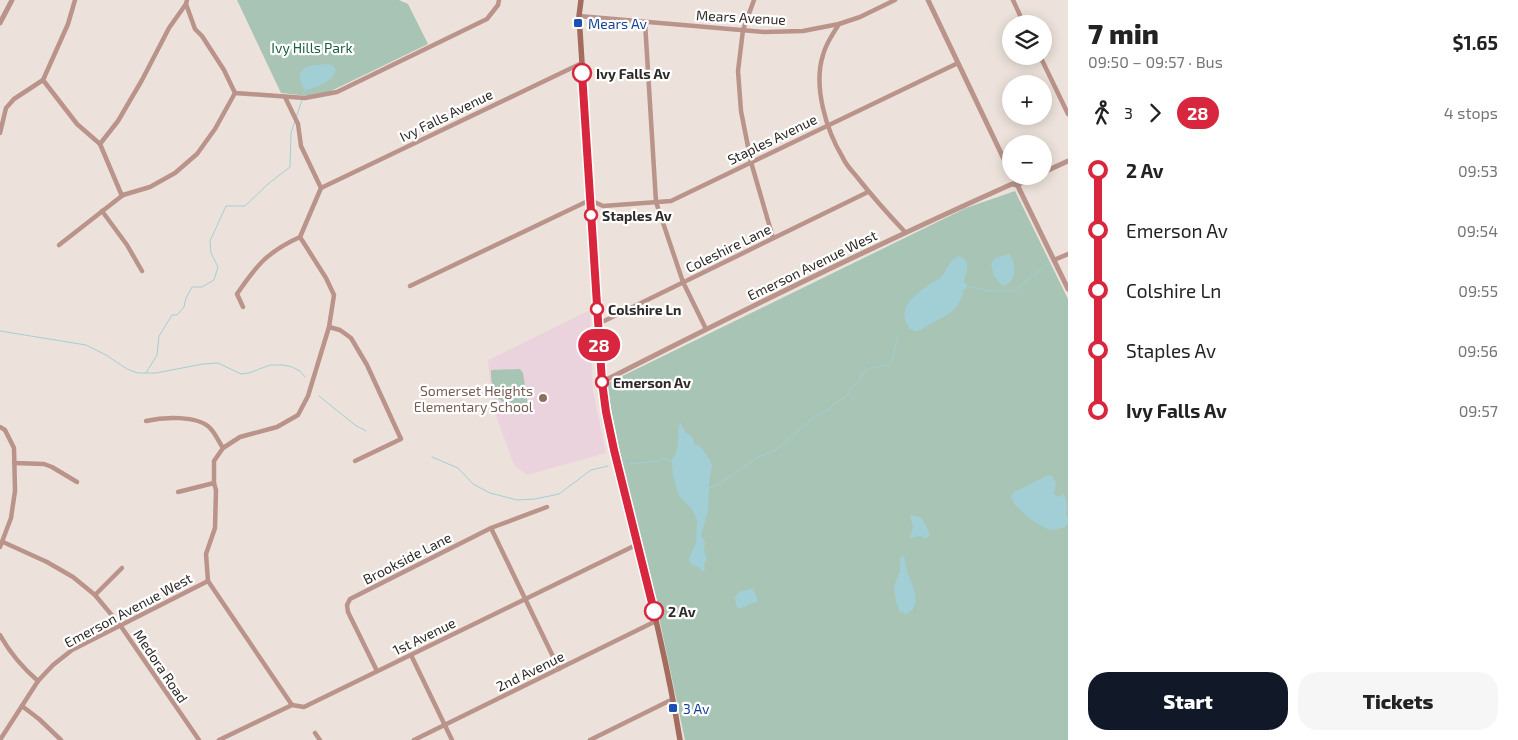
<!DOCTYPE html>
<html lang="en">
<head>
<meta charset="utf-8">
<style>
  :root { --surface:#fff; --page:#f6f6f6; --text:#222; --muted:#767676; --accent:#111827 }
  body { margin:0; font-family:"Exo 2",sans-serif; background:var(--page); color:var(--text); height:100vh; display:flex; flex-direction:column; font-size:19px; white-space:nowrap }
  * { box-sizing:border-box; margin:0 }
  p { font-size:16px; color:var(--muted) }
  .icon { flex:none; width:28px; height:28px; fill:none; stroke:currentColor; stroke-width:2; stroke-linecap:round; stroke-linejoin:round }
  .map { position:relative; flex:1; overflow:hidden }
  .drawer { display:flex; flex-direction:column; background:var(--surface); width:450px }
  .drawer>* { flex:none }
  .badge { padding:0 10px; border-radius:16px; font-size:18px; line-height:32px }
  .tools { position:absolute; left:1002px; top:15px; display:grid; gap:10px }
  .tools a { display:grid; place-items:center; width:50px; height:50px; border-radius:50%; background:var(--surface); box-shadow:0 2px 12px #0003; font-size:25px }
  .map>.badge { position:absolute; translate:-50% -50%; box-shadow:0 0 0 2px #fff }
  .legs { display:flex; align-items:center; gap:8px; height:55px; padding:0 20px; font-size:16px }
  .legs p { margin-inline-start:auto }
  .head { display:flex; align-items:center; justify-content:space-between; height:85px; padding:0 20px }
  h1 { font-size:28px; font-weight:800; line-height:38px }
  .action { display:flex; gap:10px; margin-top:auto; padding:10px 20px }
  .action a { flex:1; height:58px; border-radius:20px; background:var(--accent); color:#fff; font-size:20px; font-weight:800; line-height:58px; text-align:center }
  .action a+a { background:var(--page); color:var(--text) }
  ul { padding:0 20px; list-style:none }
  li { display:flex; align-items:center; gap:18px; height:60px; font-size:19px }
  li i { display:grid; place-items:center; width:8px; height:100%; margin:0 6px; background:currentColor }
  li i::after { content:''; width:12px; height:12px; margin:-6px; border:4px solid; border-radius:50%; background:var(--surface) }
  li p { margin-inline-start:auto }
  li:first-child i { background:linear-gradient(#0000 50%,currentColor 0) }
  li:last-child i { background:linear-gradient(currentColor 50%,#0000 0) }
  main { display:flex; flex:1; min-height:0 }
  .map>svg:first-child { display:block }
</style>
</head>
<body>
<main>
<div class="map">
<svg width="1068" height="740" viewBox="0 0 1068 740">
  <rect width="100%" height="100%" fill="#ece2db"/>
  <path fill="#ebd3dd" d="M 590,310 L 593,391 L 606,453 L 527,475 L 514,465 L 492,405 L 488,360 Z"/>
  <g fill="#a7c4b4">
    <path d="M 237,0 L 399,0 L 408,4 L 428,44 L 329,92 L 309,96 L 281,93 Z"/>
    <path d="M 1015,191 L 1068,299 L 1068,740 L 685,740 L 648,565 L 625,477 L 606,384 L 966,208 Z"/>
    <path d="M 520,369 L 523,373 L 528,405 C 498,405 491,400 491,370 Z"/>
  </g>
  <g fill="#a2cfd6">
    <path d="M 330,64 L 336,69 C 334,82 316,88 305,90 C 290,65 312,65 330,64 Z"/>
    <path d="M 1009,254 C 1017,264 1017,282 1003,286 L 994,276 L 991,264 L 995,258 Z"/>
    <path d="M 958,256 C 974,261 965,272 964,282 L 967,285 L 966,288 L 963,291 C 959,316 938,317 921,330 C 914,332 912,331 908,326 C 896,306 917,294 931,283 C 934,281 939,280 941,277 C 948,271 947,262 958,256 Z"/>
    <path d="M 680,422 L 686,433 C 692,435 694,439 694,444 L 700,446 L 710,460 L 712,466 L 709,483 L 708,510 L 701,536 L 705,542 L 704,551 L 707,559 L 704,564 L 705,570 L 702,572 L 699,567 L 694,566 L 689,562 L 690,555 L 696,544 L 697,520 L 692,509 L 679,496 L 673,476 L 672,462 L 670,461 C 683,450 675,436 680,422 Z"/>
    <path d="M 1049,475 L 1052,476 L 1056,482 L 1054,494 L 1059,497 L 1062,494 L 1064,495 L 1067,504 L 1066,515 L 1068,517 L 1068,522 L 1065,527 L 1053,530 L 1047,529 L 1030,519 L 1014,504 L 1011,496 L 1014,492 L 1018,490 Z"/>
    <path d="M 910,515 L 921,517 L 930,534 L 928,537 L 925,538 L 920,536 L 910,538 L 913,527 Z"/>
    <path d="M 903,555 C 906,560 905,565 907,571 C 911,584 925,606 906,614 L 899,611 L 899,608 L 896,602 L 894,586 L 900,571 L 900,558 Z"/>
    <path d="M 753,588 L 758,601 L 738,609 L 734,597 L 737,596 L 737,594 L 740,592 Z"/>
  </g>
  <g fill="none" stroke-linecap="round" stroke-linejoin="round">
    <g stroke="#a2cfd6" stroke-width="1">
      <path d="M 303,96 L 305,90"/>
      <path d="M 296,118 L 302,100"/>
      <path d="M 966,286 L 989,291 L 1014,291 L 1047,264"/>
      <path d="M 0,331 L 86,345 L 106,355 L 127,369 L 138,373 L 156,373 L 203,364 L 218,363 L 241,374 L 249,373 L 270,365 L 283,365 L 292,367 L 300,371 L 305,377"/>
      <path d="M 146,373 L 157,355 L 159,336 L 172,315 L 177,315 L 184,307 L 186,298 L 192,287 L 202,287 L 214,280 L 218,267 L 211,253 L 210,241 L 226,206 L 245,206 L 268,184 L 290,167 L 291,133 L 295,121"/>
      <path d="M 319,396 L 355,425 L 366,431"/>
      <path d="M 432,457 L 458,468 L 473,484 L 490,493 L 517,500 L 535,499 L 559,494 L 591,470 L 608,466"/>
      <path d="M 629,464 L 658,461 L 663,458 L 671,461"/>
      <path d="M 707,489 L 719,484 L 758,457 L 774,451 L 782,445 L 815,416 L 826,411 L 838,401 L 844,398 L 849,393 L 851,388 L 859,381 L 863,373 L 870,368 L 888,365 L 892,360 L 898,335"/>
    </g>
    <g stroke="#ba938a" stroke-width="4.5">
      <path d="M 187,0 L 186,4 L 195,29 L 202,36 L 224,70 L 235,93"/>
      <path d="M 754,0 L 743,30 L 738,71 L 741,111 L 751,162 L 773,238"/>
      <path d="M 1013,0 L 1024,24"/>
      <path d="M 579,16 L 764,32 L 803,31 L 839,24 L 860,17 L 895,0"/>
      <path d="M 645,22 L 656,202 L 683,282 L 706,329"/>
      <path d="M 839,24 C 833,34 826,43 823,55 C 813,86 826,130 843,158 C 846,165 852,171 857,177 C 872,196 888,214 905,232"/>
      <path d="M 1040,56 L 1068,114"/>
      <path d="M 43,80 L 77,124 L 100,144 L 122,196 L 123,195"/>
      <path d="M 235,93 L 305,98 L 337,92 L 487,19 L 498,5 L 499,0"/>
      <path d="M 285,97 L 298,124 L 301,146 L 321,188 L 300,237"/>
      <path d="M 0,133 L 6,108 L 14,99 L 43,80 L 68,24 L 75,0"/>
      <path d="M 100,144 L 118,121 L 142,80 L 169,28 L 186,4"/>
      <path d="M 321,188 L 582,63"/>
      <path d="M 102,211 L 127,245 L 142,271"/>
      <path d="M 59,245 L 123,195 L 150,187 L 175,173 L 197,154 L 215,129 L 235,93"/>
      <path d="M 1054,260 L 1068,254"/>
      <path d="M 410,286 L 590,200 L 603,206 L 671,201 L 958,63"/>
      <path d="M 243,307 L 237,294 C 257,265 267,252 300,237"/>
      <path d="M 598,324 L 868,192"/>
      <path d="M 329,327 L 340,330 L 351,338 L 367,365 L 401,439 L 355,461"/>
      <path d="M 146,421 C 163,417 197,415 210,428 C 215,433 219,442 223,448"/>
      <path d="M 0,427 L 5,430 L 14,448 L 15,491 L 11,518 L 0,547"/>
      <path d="M 14,463 L 44,464 L 52,467 L 77,482"/>
      <path d="M 178,492 L 214,483"/>
      <path d="M 491,528 L 559,669"/>
      <path d="M 3,542 L 47,562 L 73,577 L 95,595 L 120,625 L 199,740"/>
      <path d="M 95,595 L 122,568"/>
      <path d="M 0,635 C 10,653 23,668 38,681"/>
      <path d="M 411,655 L 452,740"/>
      <path d="M 377,671 L 348,612 L 347,605 L 350,599 L 491,528 L 547,507"/>
      <path d="M 292,705 L 208,581 L 206,554 L 215,528 L 216,490 L 214,483 L 214,461 L 223,448 L 240,437 L 277,427 L 298,415 L 308,396 L 329,327 L 334,295 L 326,278 L 300,237"/>
      <path d="M 22,706 L 39,719 L 61,740"/>
      <path d="M 315,733 L 320,740"/>
      <path d="M 0,740 L 38,681 L 53,665 L 72,650 L 208,581"/>
      <path d="M 219,740 L 292,705 L 304,707 L 638,544"/>
      <path d="M 414,740 L 656,621"/>
      <path d="M 590,740 L 673,699"/>
    </g>
    <g stroke="#ba938a" stroke-width="5">
      <path d="M 928,0 L 1011,174"/>
      <path d="M 0,23 L 12,0"/>
      <path d="M 1044,172 L 1068,161"/>
      <path d="M 1013,176 L 1068,289"/>
      <path d="M 602,382 C 737,313 873,246 1012,184 L 1017,185 L 1036,176"/>
    </g>
    <path stroke="#a36c5f" stroke-width="5.5" d="M 581,0 L 579,16 L 582,63 L 602,382 L 606,412 C 630,521 662,629 680,740"/>
  </g>
  <g fill="none" stroke-linecap="round" stroke-linejoin="round">
    <g stroke="#fff" stroke-width="11">
      <path id="line-1" d="M 582,73 L 602,382 L 606,412 L 614,450 L 654,611"/>
    </g>
    <use href="#line-1" stroke="#d7263d" stroke-width="8"/>
  </g>
  <g fill="#1a4fb4" stroke="#fff" stroke-width="2">
    <rect x="573" y="18" width="10" height="10" rx="2.5"/>
    <rect x="668" y="703" width="10" height="10" rx="2.5"/>
  </g>
  <g fill="#fff" stroke="#d7263d" stroke-width="2.5">
    <circle cx="582" cy="73" r="9"/>
    <circle cx="591" cy="215" r="6"/>
    <circle cx="597" cy="309" r="6"/>
    <circle cx="602" cy="382" r="6"/>
    <circle cx="654" cy="611" r="9"/>
  </g>
  <circle fill="#8d6e63" stroke="#fff" stroke-width="2" cx="543" cy="398" r="5"/>
  <g text-anchor="middle" dominant-baseline="central" stroke-width="4.5" stroke-linejoin="round" paint-order="stroke">
    <g font-size="14" fill="#2e2a27" stroke="#fff">
      <text transform="translate(741 17) rotate(3)">Mears Avenue</text>
      <text transform="translate(446 115) rotate(-26)">Ivy Falls Avenue</text>
      <text transform="translate(772 139) rotate(-26)">Staples Avenue</text>
      <text transform="translate(728 248) rotate(-26)">Coleshire Lane</text>
      <text transform="translate(812 265) rotate(-26)">Emerson Avenue West</text>
      <text transform="translate(407 558) rotate(-27)">Brookside Lane</text>
      <text transform="translate(128 610) rotate(-28)">Emerson Avenue West</text>
      <text transform="translate(424 636) rotate(-26)">1st Avenue</text>
      <text transform="translate(161 666) rotate(56)">Medora Road</text>
      <text transform="translate(530 671) rotate(-26)">2nd Avenue</text>
    </g>
    <g font-size="14" fill="#164399" stroke="#fff" text-anchor="start">
      <text x="588" y="23">Mears Av</text>
      <text x="683" y="708">3 Av</text>
    </g>
    <g font-size="14" fill="#1e5d42" stroke="#fff">
      <text x="312" y="47">Ivy Hills Park</text>
    </g>
    <g font-size="14" font-weight="bold" fill="#2e2a27" stroke="#fff" text-anchor="start">
      <text x="596" y="73">Ivy Falls Av</text>
      <text x="602" y="215">Staples Av</text>
      <text x="608" y="309">Colshire Ln</text>
      <text x="613" y="382">Emerson Av</text>
      <text x="668" y="611">2 Av</text>
    </g>
    <g font-size="14" fill="#785e54" stroke="#fff" text-anchor="end">
      <text x="533" y="390">Somerset Heights<tspan x="533" dy="16">Elementary School</tspan></text>
    </g>
  </g>
</svg>
<div class="tools">
<a><svg class="icon" aria-label="layers" viewBox="0 0 24 24"><path d="M12 4l9 5-9 5-9-5zM3 14l9 5 9-5"/></svg></a>
<a>+</a>
<a>−</a>
</div>
<b class="badge" style="left:599px;top:345px;background:#d7263d;color:#fff">28</b>
</div>
<section class="drawer">
<div class="head"><div><h1>7 min</h1><p>09:50 – 09:57 · Bus</p></div><b>$1.65</b></div>
<div class="legs"><svg class="icon" aria-label="walk" viewBox="0 0 24 24"><circle cx="13" cy="4" r="2"/><path d="M13 8l-2 6 4 7M11 14l-3 7M7 12l3-4h3l4 4"/></svg>3<svg class="icon" aria-label="forward" viewBox="0 0 24 24"><path d="M9 5l7 7-7 7"/></svg><b class="badge" style="background:#d7263d;color:#fff">28</b><p>4 stops</p></div>
<ul>
<li><i style="color:#d7263d"></i><b>2 Av</b><p>09:53</p></li>
<li><i style="color:#d7263d"></i><span>Emerson Av</span><p>09:54</p></li>
<li><i style="color:#d7263d"></i><span>Colshire Ln</span><p>09:55</p></li>
<li><i style="color:#d7263d"></i><span>Staples Av</span><p>09:56</p></li>
<li><i style="color:#d7263d"></i><b>Ivy Falls Av</b><p>09:57</p></li>
</ul>
<div class="action"><a>Start</a><a>Tickets</a></div>
</section>
</main>
</body>
</html>
